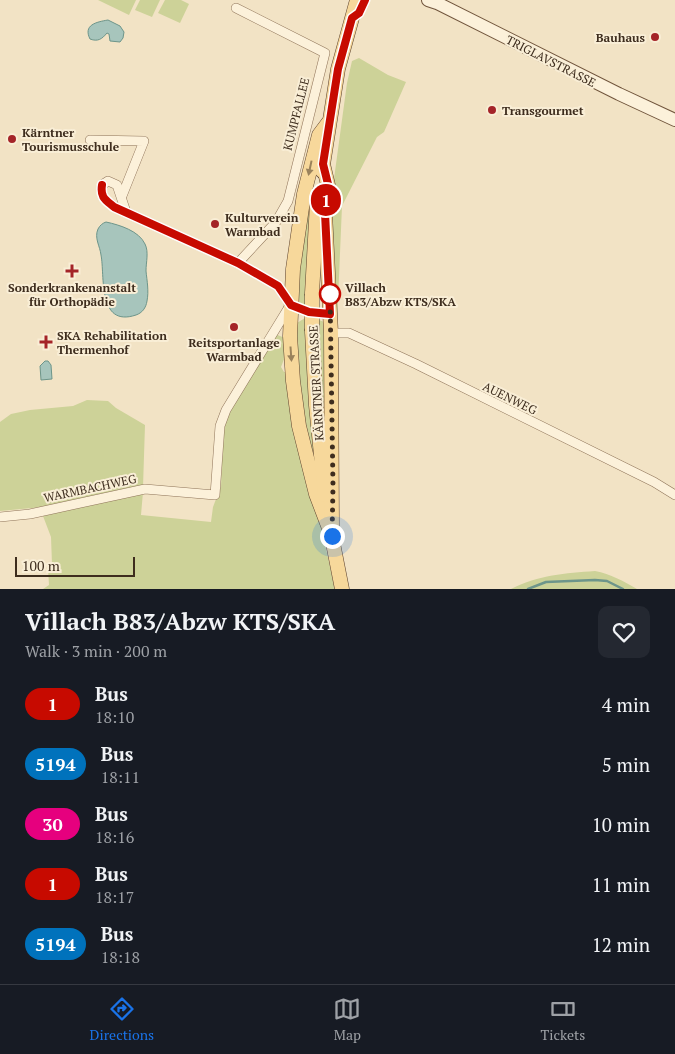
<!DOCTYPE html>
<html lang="en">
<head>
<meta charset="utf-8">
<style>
  :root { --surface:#171b24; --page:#242831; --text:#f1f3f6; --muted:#9ea1a6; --line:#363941; --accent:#1a73e8 }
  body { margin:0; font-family:"PT Serif",serif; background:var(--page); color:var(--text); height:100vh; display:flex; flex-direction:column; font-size:19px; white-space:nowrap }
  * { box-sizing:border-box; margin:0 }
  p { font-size:16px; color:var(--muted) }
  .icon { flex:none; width:28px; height:28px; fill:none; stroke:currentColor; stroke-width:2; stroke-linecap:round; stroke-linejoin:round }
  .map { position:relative; height:589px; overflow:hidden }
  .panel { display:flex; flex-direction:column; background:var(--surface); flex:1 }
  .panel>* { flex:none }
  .badge { padding:0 10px; border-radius:16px; font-size:18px; line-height:32px }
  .scale { position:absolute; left:15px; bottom:12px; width:120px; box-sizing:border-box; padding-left:5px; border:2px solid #3e2d1e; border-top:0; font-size:14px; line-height:18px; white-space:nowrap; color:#3e2d1e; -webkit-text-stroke:4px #f9eed6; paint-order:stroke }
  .you { position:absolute; width:25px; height:25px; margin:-12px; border:4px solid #fff; border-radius:50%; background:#1a73e8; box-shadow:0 0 0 8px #1a73e833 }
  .map>.badge { position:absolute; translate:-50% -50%; box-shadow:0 0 0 2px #fff }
  .round { display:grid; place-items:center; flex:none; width:52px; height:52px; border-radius:10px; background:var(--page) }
  .summary { display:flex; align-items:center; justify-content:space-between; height:85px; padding:0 25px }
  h1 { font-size:24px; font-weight:600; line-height:38px }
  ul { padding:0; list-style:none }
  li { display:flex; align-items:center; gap:15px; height:60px; padding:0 25px }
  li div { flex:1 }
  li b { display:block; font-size:19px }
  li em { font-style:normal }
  li .badge { min-width:55px; font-weight:700; text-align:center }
  .tab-bar { display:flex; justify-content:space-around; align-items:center; height:70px; border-top:1px solid var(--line); background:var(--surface); font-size:14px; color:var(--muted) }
  .tab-bar a { display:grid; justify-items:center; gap:2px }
  .tab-bar .active { color:var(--accent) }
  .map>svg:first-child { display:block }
</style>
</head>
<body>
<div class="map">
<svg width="675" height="589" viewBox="0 0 675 589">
  <rect width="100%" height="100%" fill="#f2e3c5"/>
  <g fill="#cdd298">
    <path d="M 98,0 L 136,0 L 129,15 Z"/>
    <path d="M 140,0 L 160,0 L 152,17 L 135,10 Z"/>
    <path d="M 165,0 L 181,0 L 189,4 L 180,23 L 158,13 Z"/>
    <path d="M 359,58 L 388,75 L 406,82 L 384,132 L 377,137 L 342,206 L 337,324 L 335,323 L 335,266 L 328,223 L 347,83 L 352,61 Z"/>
    <path d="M 312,186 L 314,190 L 305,306 L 299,304 L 293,294 L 294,283 Z"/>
    <path d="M 305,318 L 307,363 L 317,472 L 307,450 L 294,341 L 297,323 Z"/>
    <path d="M 319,320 L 324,322 L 326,453 L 318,329 L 319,328 Z"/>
    <path d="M 275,334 L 285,338 L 286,354 L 281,367 L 284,372 L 290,373 L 296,438 L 322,531 L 335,589 L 43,589 L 49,585 L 48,568 L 52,564 L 51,537 L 43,516 L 143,492 L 141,515 L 211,522 L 213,507 L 221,486 L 223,435 L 226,422 L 232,408 Z"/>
    <path d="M 87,400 L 108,401 L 116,408 L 145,425 L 143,487 L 43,507 L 0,511 L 0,422 L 11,414 L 30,410 L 73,406 Z"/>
    <path d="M 595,571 C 611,574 623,581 637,589 L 511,589 C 539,575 565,573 595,571 Z"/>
  </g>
  <g fill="#a7c5bc" stroke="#6d958a">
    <path d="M 108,20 L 120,26 L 124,32 L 123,38 L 120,42 L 110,41 L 109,34 L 107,33 C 102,39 98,42 90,39 C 83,25 96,22 108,20 Z"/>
    <path d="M 106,222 C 120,225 139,231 145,244 C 149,252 146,262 146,271 C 147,281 149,291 147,301 C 146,308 142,313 136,315 C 97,328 105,275 101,255 C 100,246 94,238 98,229 C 100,225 103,223 106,222 Z"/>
    <path d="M 45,361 L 48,361 L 51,365 L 52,379 L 41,380 L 40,366 Z"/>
  </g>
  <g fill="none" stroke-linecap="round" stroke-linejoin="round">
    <path stroke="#6d958a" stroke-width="2.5" d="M 528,589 L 546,582 L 595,580 L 607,581 L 623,589"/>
    <g stroke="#8f7459" stroke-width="10">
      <g id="street">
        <path d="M 236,8 L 325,53 L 288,201 L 276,222 L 238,263"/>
        <path d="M 90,140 L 144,141 L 122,196"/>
        <path d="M 126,212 L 117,185 L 108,181 L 102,185 C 100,198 106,200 114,207 L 238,263 L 278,286 L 291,305"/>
        <path d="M 291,305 L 309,312 L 330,314"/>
        <path d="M 331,333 L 349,333 L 416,364 L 654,482 L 675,495"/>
        <path d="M 0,517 L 30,514 L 145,489 L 215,495 L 220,426 L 226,410 L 289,307"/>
      </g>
    </g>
    <g stroke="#71553c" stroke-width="14">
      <path id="secondary" d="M 428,0 L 437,3 L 619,94 L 675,120"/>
    </g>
    <g stroke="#5d422e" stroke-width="15">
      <g id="primary">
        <path d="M 328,123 L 319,135 L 304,194 L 293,269 L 290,336 L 293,381 L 299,426 L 316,494 L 332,536"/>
        <path d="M 323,164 L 328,185 L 325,213 L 331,333 L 332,527"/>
        <path d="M 322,171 L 338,69 L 357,0"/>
        <path d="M 312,294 L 317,203"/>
        <path d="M 312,331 L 316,405 L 325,495"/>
        <path d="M 330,528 L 342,589"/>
      </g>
    </g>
    <use href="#street" stroke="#fcf1da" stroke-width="9"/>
    <use href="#secondary" stroke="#fcf1da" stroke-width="12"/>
    <use href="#primary" stroke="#f7d89b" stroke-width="14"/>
    <g stroke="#5d422e" stroke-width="15" stroke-linecap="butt">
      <path id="primary-bridge" d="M 312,294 L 312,331"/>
    </g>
    <use href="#primary-bridge" stroke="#f7d89b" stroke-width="14"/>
  </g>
  <defs><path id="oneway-solid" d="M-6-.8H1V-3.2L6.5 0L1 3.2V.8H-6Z" transform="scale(1.25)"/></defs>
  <g fill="#9a825c">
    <use href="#oneway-solid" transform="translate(310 168) rotate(102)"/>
    <use href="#oneway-solid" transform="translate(291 354) rotate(86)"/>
  </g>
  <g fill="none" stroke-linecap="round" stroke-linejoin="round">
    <g stroke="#fff" stroke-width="11">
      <path id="line" d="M 102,185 C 100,198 106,200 114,207 L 238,263 L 278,286 L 291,305 L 309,312 L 330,314 L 325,213 L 328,184 L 323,164 L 338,69 L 352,18 L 359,13 L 365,0"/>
    </g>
    <use href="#line" stroke="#c70a00" stroke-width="8"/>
    <path stroke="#3e2d1e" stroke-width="5" stroke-dasharray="0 9" d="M 330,294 L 333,486 L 332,536"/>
  </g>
  <g fill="#a42428" stroke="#f9eed6" stroke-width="2">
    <circle cx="655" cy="37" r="5"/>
    <circle cx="492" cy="110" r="5"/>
    <circle cx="12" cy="139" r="5"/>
    <circle cx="215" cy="224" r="5"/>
    <path d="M69.5 263.5h5v5h5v5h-5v5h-5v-5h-5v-5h5z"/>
    <circle cx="234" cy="327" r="5"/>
    <path d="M43.5 334.5h5v5h5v5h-5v5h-5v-5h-5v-5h5z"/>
  </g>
  <circle fill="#fff" stroke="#c70a00" stroke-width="2.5" cx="330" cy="294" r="10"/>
  <g text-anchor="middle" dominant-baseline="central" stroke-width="4" stroke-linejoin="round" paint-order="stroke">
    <g font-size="12" font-weight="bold" fill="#3e2d1e" stroke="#f9eed6" text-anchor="start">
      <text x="645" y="37" text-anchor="end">Bauhaus</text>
      <text x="502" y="110">Transgourmet</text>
      <text x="22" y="132">Kärntner<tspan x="22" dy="14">Tourismusschule</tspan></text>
      <text x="225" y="217">Kulturverein<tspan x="225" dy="14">Warmbad</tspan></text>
      <text x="72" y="287" text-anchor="middle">Sonderkrankenanstalt<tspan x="72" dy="14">für Orthopädie</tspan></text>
      <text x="57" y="335">SKA Rehabilitation<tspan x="57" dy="14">Thermenhof</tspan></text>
      <text x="234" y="342" text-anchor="middle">Reitsportanlage<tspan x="234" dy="14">Warmbad</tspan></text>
    </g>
    <g font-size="12" fill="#3e2d1e" stroke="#f9eed6">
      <text transform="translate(551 61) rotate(27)">TRIGLAVSTRASSE</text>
      <text transform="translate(296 114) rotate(-76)">KUMPFALLEE</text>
      <text transform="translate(316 383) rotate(-93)">KÄRNTNER STRASSE</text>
      <text transform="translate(510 398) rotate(26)">AUENWEG</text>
      <text transform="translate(90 488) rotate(-12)">WARMBACHWEG</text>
    </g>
    <g font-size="12" font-weight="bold" fill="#3e2d1e" stroke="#f9eed6" text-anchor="start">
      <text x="345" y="287">Villach<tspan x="345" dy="14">B83/Abzw KTS/SKA</tspan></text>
    </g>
  </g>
</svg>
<div class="scale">100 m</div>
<div class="you" style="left:332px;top:536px"></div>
<b class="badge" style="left:326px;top:200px;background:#c70a00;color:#fff">1</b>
</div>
<section class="panel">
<div class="summary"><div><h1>Villach B83/Abzw KTS/SKA</h1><p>Walk · 3 min · 200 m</p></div><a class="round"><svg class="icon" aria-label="heart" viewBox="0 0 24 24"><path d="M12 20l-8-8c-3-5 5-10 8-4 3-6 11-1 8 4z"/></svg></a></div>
<ul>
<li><span class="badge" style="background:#c70a00;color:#fff">1</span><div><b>Bus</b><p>18:10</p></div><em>4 min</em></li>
<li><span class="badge" style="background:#0072bc;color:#fff">5194</span><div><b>Bus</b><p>18:11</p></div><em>5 min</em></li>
<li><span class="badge" style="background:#e6007e;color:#fff">30</span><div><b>Bus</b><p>18:16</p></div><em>10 min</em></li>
<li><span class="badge" style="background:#c70a00;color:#fff">1</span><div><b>Bus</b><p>18:17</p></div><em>11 min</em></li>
<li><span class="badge" style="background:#0072bc;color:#fff">5194</span><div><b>Bus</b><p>18:18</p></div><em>12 min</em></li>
</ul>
</section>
<nav class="tab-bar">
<a class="active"><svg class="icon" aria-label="directions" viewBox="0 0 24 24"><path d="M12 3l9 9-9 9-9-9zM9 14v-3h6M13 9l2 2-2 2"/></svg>Directions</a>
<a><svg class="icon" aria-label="map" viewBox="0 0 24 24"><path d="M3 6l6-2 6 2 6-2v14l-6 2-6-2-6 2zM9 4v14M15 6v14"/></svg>Map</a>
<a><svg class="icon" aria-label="tickets" viewBox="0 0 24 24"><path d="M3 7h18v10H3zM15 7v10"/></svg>Tickets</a>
</nav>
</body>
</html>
